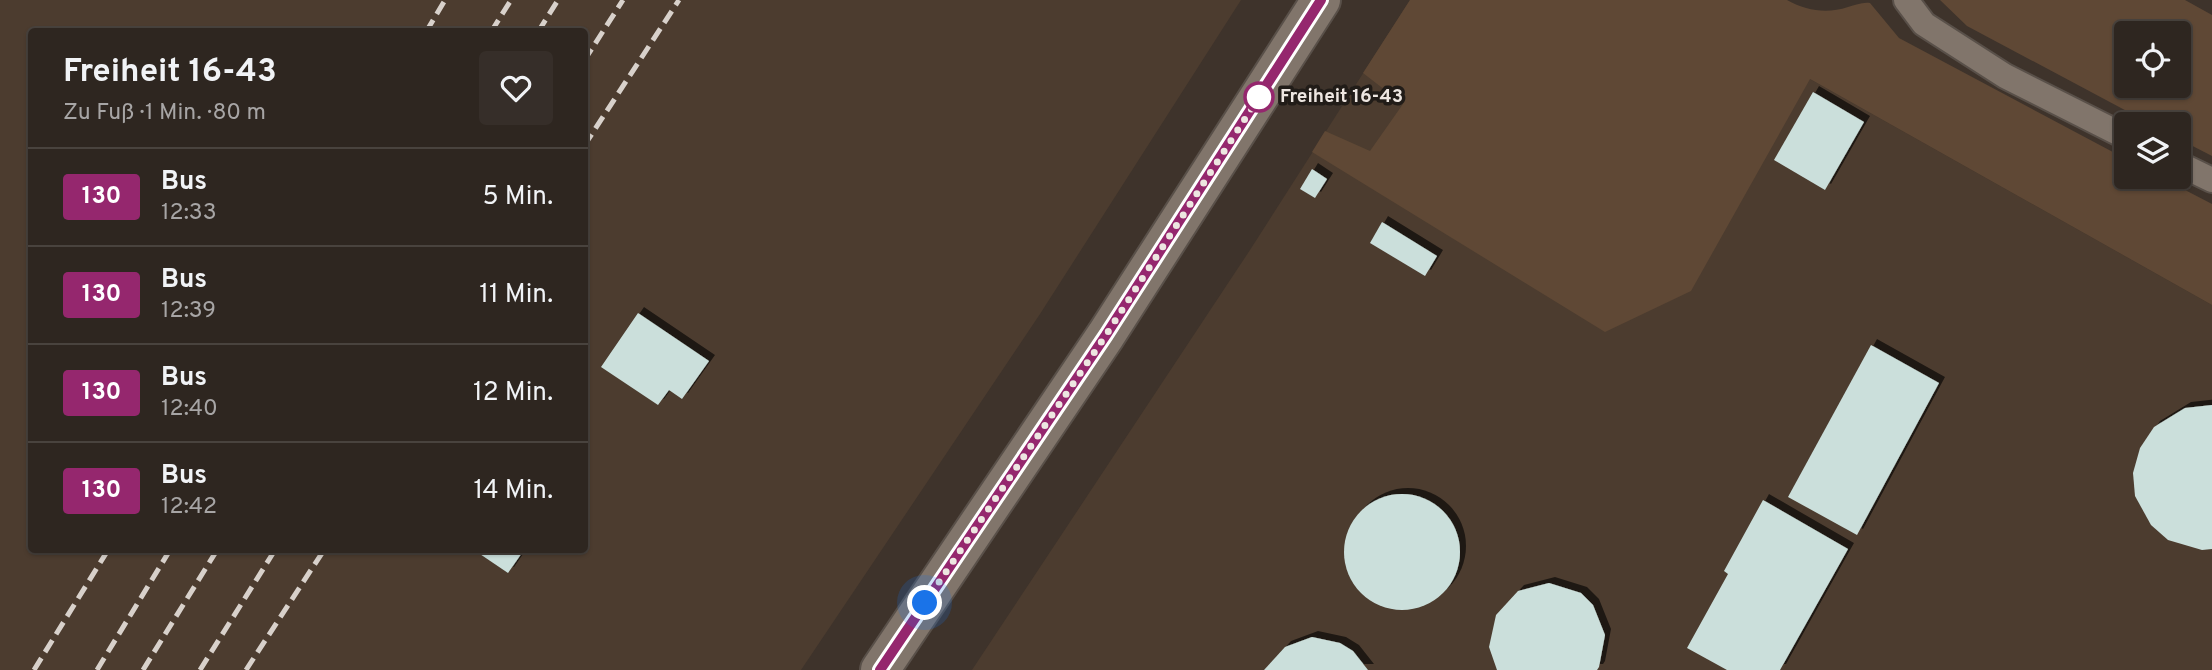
<!DOCTYPE html>
<html lang="de">
<head>
<meta charset="utf-8">
<style>
  :root { --surface:#2e2620; --page:#362e29; --text:#f1f3f6; --muted:#a7a5a5; --line:#49433e }
  body { margin:0; font-family:Overpass,sans-serif; background:var(--page); color:var(--text); height:100vh; display:flex; flex-direction:column; font-size:26px; white-space:nowrap }
  * { box-sizing:border-box; margin:0 }
  p { font-size:23px; color:var(--muted) }
  .icon { flex:none; width:38px; height:38px; fill:none; stroke:currentColor; stroke-width:2; stroke-linecap:round; stroke-linejoin:round }
  .map { position:relative; flex:1; overflow:hidden }
  .details { position:absolute; left:28px; top:28px; width:560px; height:525px; display:flex; flex-direction:column; background:var(--surface); border-radius:7px; box-shadow:0 2px 5px #0004,0 0 0 2px var(--line) }
  .details>* { flex:none }
  .badge { padding:0 14px; border-radius:5px; font-size:24px; line-height:46px }
  .tools { position:absolute; left:2114px; top:21px; display:grid; gap:14px }
  .tools a { display:grid; place-items:center; width:77px; height:77px; border-radius:7px; background:var(--surface); box-shadow:0 2px 5px #0004,0 0 0 2px var(--line); font-size:35px }
  .you { position:absolute; width:35px; height:35px; margin:-18px; border:5px solid #fff; border-radius:50%; background:#1a73e8; box-shadow:0 0 0 10px #1a73e833 }
  .map>.badge { position:absolute; translate:-50% -50%; box-shadow:0 0 0 4px #fff }
  .round { display:grid; place-items:center; flex:none; width:74px; height:74px; border-radius:7px; background:var(--page) }
  .head { display:flex; align-items:center; justify-content:space-between; height:119px; padding:0 35px }
  h1 { font-size:33px; font-weight:700; line-height:52px }
  ul { padding:0; list-style:none }
  li { display:flex; align-items:center; gap:21px; height:98px; padding:0 35px; border-top:2px solid var(--line) }
  li div { flex:1 }
  li b { display:block; font-size:26px }
  li em { font-style:normal }
  li .badge { min-width:77px; font-weight:700; text-align:center }
  .map>svg:first-child { display:block }
</style>
</head>
<body>
<div class="map">
<svg width="2212" height="670" viewBox="0 0 2212 670">
  <defs>
    <filter id="shadow"><feDropShadow dx="6" dy="-6" stdDeviation="0" flood-color="#0009"/></filter>
  </defs>
  <rect width="100%" height="100%" fill="#3e332b"/>
  <g fill="#4c3c2f" fill-rule="evenodd">
    <path d="M 0,0 L 1241,0 L 1040,314 L 801,670 L 0,670 ZM 32,32 L 584,32 L 584,550 L 32,550 Z"/>
    <path d="M 1410,0 L 1810,79 L 2212,305 L 2212,670 L 972,670 L 1250,250 Z"/>
  </g>
  <g fill="#5f4835" fill-rule="evenodd">
    <path d="M 1410,0 L 1787,0 C 1807,11 1827,14 1848,7 C 1856,5 1862,2 1870,3 L 1899,38 L 2126,159 L 2126,177 L 2160,177 L 2212,204 L 2212,305 L 1810,79 L 1691,291 L 1605,332 L 1312,152 L 1325,131 L 1370,151 L 1403,104 L 1363,73 Z"/>
    <path d="M 1940,0 L 2185,0 L 2212,15 L 2212,156 L 2179,139 L 2179,124 L 2151,124 L 1967,26 ZM 2126,33 L 2179,33 L 2179,86 L 2126,86 Z"/>
  </g>
  <g fill="#cbdfdb" filter="url(#shadow)">
    <path d="M 1813,92 L 1864,122 L 1825,190 L 1774,160 Z"/>
    <path d="M 1312,169 L 1327,179 L 1315,198 L 1300,189 Z"/>
    <path d="M 1382,222 L 1437,256 L 1425,276 L 1370,243 Z"/>
    <path d="M 638,313 L 709,361 L 682,399 L 669,390 L 658,405 L 601,367 Z"/>
    <path d="M 1871,345 L 1939,383 L 1857,535 L 1788,497 Z"/>
    <path d="M 2212,405 L 2212,549 L 2202,550 L 2168,540 L 2151,525 L 2135,496 L 2133,473 L 2140,448 L 2154,427 L 2185,408 Z"/>
    <circle cx="1402" cy="552" r="58"/>
    <path d="M 1763,500 L 1848,549 L 1780,670 L 1727,670 L 1687,648 L 1728,574 L 1724,571 Z"/>
    <path d="M 474,550 L 524,550 L 508,573 Z"/>
    <path d="M 1549,583 L 1581,593 L 1593,605 L 1605,635 L 1599,667 L 1597,670 L 1497,670 L 1489,647 L 1496,615 L 1518,591 Z"/>
    <path d="M 1312,637 L 1340,643 L 1353,651 L 1368,670 L 1264,670 L 1285,647 Z"/>
  </g>
  <g fill="none" stroke-linecap="round" stroke-linejoin="round">
    <g stroke="#595049" stroke-width="28">
      <g id="service">
        <path d="M 1906,0 L 1924,24 L 2005,76 L 2126,137"/>
        <path d="M 2179,164 L 2212,180"/>
      </g>
    </g>
    <g stroke="#595049" stroke-width="42">
      <path id="tertiary" d="M 880,670 L 1106,335 L 1321,0"/>
    </g>
    <use href="#service" stroke="#81756b" stroke-width="24"/>
    <use href="#tertiary" stroke="#81756b" stroke-width="38"/>
    <g stroke="#d8d1cb" stroke-width="5" stroke-dasharray="14 7" stroke-linecap="butt">
      <path d="M 426,32 L 445,0"/>
      <path d="M 491,32 L 511,0"/>
      <path d="M 538,32 L 558,0"/>
      <path d="M 584,61 L 623,0"/>
      <path d="M 584,146 L 679,0"/>
      <path d="M 34,670 L 108,550"/>
      <path d="M 97,670 L 170,550"/>
      <path d="M 143,670 L 217,550"/>
      <path d="M 200,670 L 275,550"/>
      <path d="M 246,670 L 324,550"/>
    </g>
  </g>
  <g fill="none" stroke-linecap="round" stroke-linejoin="round">
    <g stroke="#fff" stroke-width="16">
      <path id="line" d="M 880,670 L 1106,335 L 1321,0"/>
    </g>
    <use href="#line" stroke="#95276e" stroke-width="10"/>
    <path stroke="#ede6e1" stroke-width="7" stroke-dasharray="0 12.6" d="M 925,603 L 1106,335 L 1259,97"/>
  </g>
  <circle fill="#fff" stroke="#95276e" stroke-width="3.5" cx="1259" cy="97" r="14"/>
  <g text-anchor="middle" dominant-baseline="central" stroke-width="7" stroke-linejoin="round" paint-order="stroke">
    <g font-size="19" font-weight="bold" fill="#ede6e1" stroke="#211c18" text-anchor="start">
      <text x="1280" y="97">Freiheit 16-43</text>
    </g>
  </g>
</svg>
<div class="tools">
<a><svg class="icon" aria-label="locate" viewBox="0 0 24 24"><circle cx="12" cy="12" r="6"/><path d="M12 2v4M12 18v4M2 12h4M18 12h4"/></svg></a>
<a><svg class="icon" aria-label="layers" viewBox="0 0 24 24"><path d="M12 4l9 5-9 5-9-5zM3 14l9 5 9-5"/></svg></a>
</div>
<div class="you" style="left:925px;top:603px"></div>
<section class="details">
<div class="head"><div><h1>Freiheit 16-43</h1><p>Zu Fuß · 1 Min. · 80 m</p></div><a class="round"><svg class="icon" aria-label="heart" viewBox="0 0 24 24"><path d="M12 20l-8-8c-3-5 5-10 8-4 3-6 11-1 8 4z"/></svg></a></div>
<ul>
<li><span class="badge" style="background:#95276e;color:#fff">130</span><div><b>Bus</b><p>12:33</p></div><em>5 Min.</em></li>
<li><span class="badge" style="background:#95276e;color:#fff">130</span><div><b>Bus</b><p>12:39</p></div><em>11 Min.</em></li>
<li><span class="badge" style="background:#95276e;color:#fff">130</span><div><b>Bus</b><p>12:40</p></div><em>12 Min.</em></li>
<li><span class="badge" style="background:#95276e;color:#fff">130</span><div><b>Bus</b><p>12:42</p></div><em>14 Min.</em></li>
</ul>
</section>
</div>
</body>
</html>
